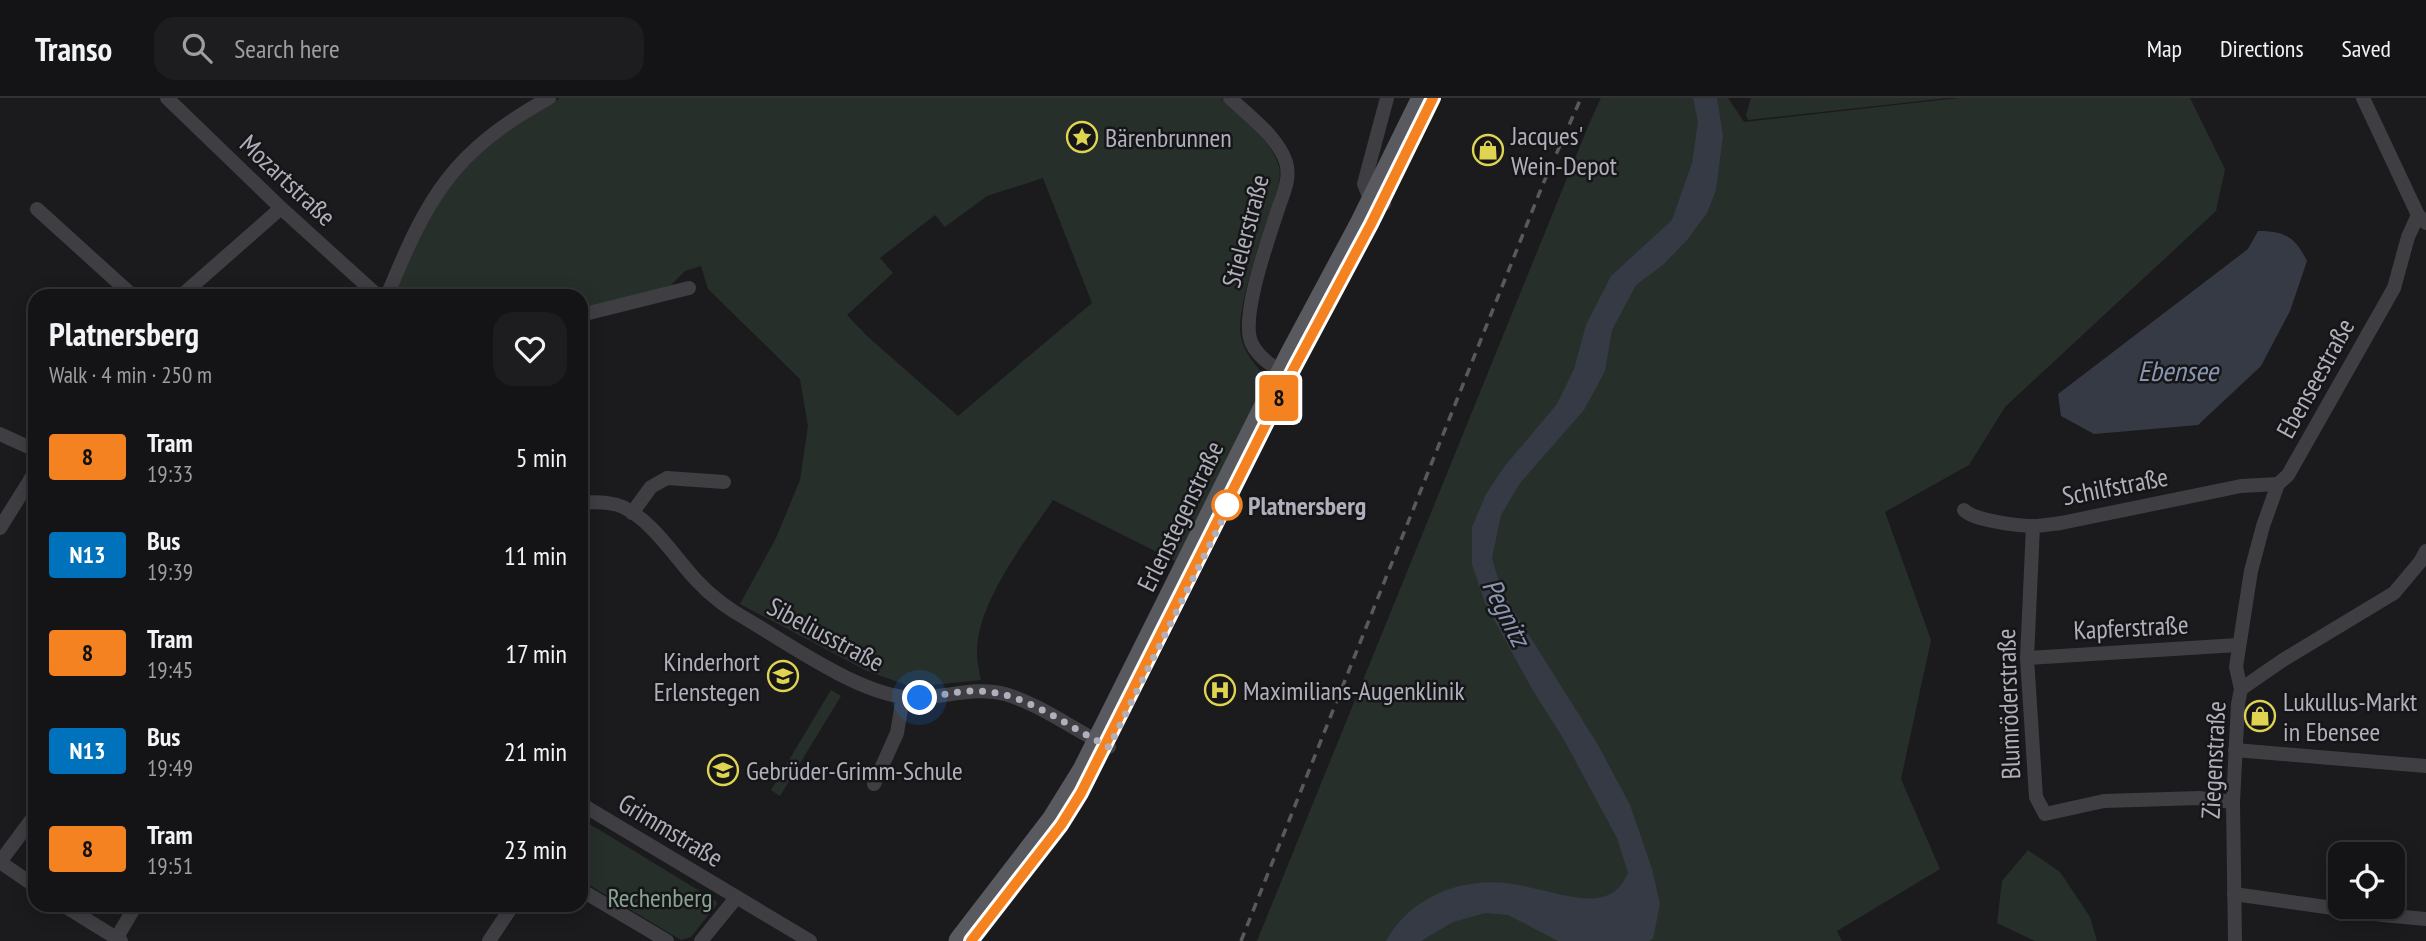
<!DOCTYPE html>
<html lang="en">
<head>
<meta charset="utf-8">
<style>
  :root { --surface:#141416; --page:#1d1d1f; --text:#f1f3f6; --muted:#9d9ea1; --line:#333335 }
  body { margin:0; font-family:"PT Sans Narrow",sans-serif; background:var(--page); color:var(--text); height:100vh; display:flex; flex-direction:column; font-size:26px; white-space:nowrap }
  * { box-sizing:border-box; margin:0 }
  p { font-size:23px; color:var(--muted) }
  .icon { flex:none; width:38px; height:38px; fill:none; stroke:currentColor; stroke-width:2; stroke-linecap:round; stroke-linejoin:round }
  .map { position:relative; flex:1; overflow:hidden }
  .sheet { position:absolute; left:28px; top:191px; width:560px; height:623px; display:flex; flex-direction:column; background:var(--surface); border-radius:21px; box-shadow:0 4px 18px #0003,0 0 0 2px var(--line) }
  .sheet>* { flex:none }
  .badge { padding:0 14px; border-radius:5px; font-size:24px; line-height:46px }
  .tools { position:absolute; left:2328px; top:744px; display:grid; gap:14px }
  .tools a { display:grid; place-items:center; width:77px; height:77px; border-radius:14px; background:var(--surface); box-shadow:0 4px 18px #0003,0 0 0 2px var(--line); font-size:35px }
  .you { position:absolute; width:35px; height:35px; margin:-18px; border:5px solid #fff; border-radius:50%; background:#1a73e8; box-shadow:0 0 0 10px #1a73e833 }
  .map>.badge { position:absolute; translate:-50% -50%; box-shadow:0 0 0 4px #fff }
  .round { display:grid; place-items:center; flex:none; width:74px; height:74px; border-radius:21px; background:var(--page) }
  .headline { display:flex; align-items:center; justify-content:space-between; height:119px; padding:0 21px }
  h1 { font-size:33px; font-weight:700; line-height:52px }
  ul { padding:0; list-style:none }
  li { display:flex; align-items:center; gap:21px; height:98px; padding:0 21px }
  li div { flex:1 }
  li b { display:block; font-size:26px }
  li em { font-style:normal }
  li .badge { min-width:77px; font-weight:700; text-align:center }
  header { display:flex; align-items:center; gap:42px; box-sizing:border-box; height:98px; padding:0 35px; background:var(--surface); border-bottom:2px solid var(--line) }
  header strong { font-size:33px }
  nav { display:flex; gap:38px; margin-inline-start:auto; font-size:24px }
  .search { width:490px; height:63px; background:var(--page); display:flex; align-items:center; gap:18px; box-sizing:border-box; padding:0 24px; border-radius:21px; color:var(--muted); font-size:26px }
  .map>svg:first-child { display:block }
</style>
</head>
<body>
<header>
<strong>Transo</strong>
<div class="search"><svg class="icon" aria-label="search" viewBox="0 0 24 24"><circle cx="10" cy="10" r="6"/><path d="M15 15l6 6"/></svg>Search here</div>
<nav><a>Map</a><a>Directions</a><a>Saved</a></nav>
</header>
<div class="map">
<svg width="2426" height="843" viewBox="0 0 2426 843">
  <rect width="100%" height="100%" fill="#1b1b1d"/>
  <g fill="#272f2b" fill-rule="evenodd">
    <path d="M 560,0 L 1221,0 C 1242,20 1271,40 1279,69 C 1282,81 1275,98 1271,110 C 1262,137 1235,214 1241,239 C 1244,255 1256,267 1266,280 L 1177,464 L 1053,402 C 1026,442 976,506 977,555 C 977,564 979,573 981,582 L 912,589 L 867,573 L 740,506 L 776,440 L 800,382 L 808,328 L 800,281 L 708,191 L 701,168 L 685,173 L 668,190 L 581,211 L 581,198 L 392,198 L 418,133 L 458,73 L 506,31 ZM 1043,80 L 1092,205 L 958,318 L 867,238 L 847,217 L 893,175 L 880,160 L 935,117 L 945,129 L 987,98 Z"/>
    <path d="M 1601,0 L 1728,0 L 1744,24 L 1958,0 L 2190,0 L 2225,71 L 2216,113 L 2005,309 L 1969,367 L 1885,414 L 1931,542 L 1901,681 L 1940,771 L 1837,833 L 1842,843 L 1257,843 L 1589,26 Z"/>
    <path d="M 1751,0 L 1948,0 L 1748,22 L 1746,17 Z"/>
    <path d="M 831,592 L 841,598 L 780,698 L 771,692 Z"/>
    <path d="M 584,726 L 589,726 L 598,731 L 716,803 L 717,806 L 691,839 L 681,842 L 581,782 L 581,731 Z"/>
    <path d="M 2028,752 L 2060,774 L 2090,819 L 2097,843 L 2035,843 L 1997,825 L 2002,783 Z"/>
  </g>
  <g fill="#363a44">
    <path d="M 1693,0 L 1717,0 L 1723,38 L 1716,92 L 1707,115 L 1687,142 L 1664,166 L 1636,187 L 1612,232 L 1605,273 L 1584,312 L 1520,385 L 1501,417 L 1492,460 L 1502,494 L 1598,647 L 1630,707 L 1652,771 L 1660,806 L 1653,841 L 1649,843 L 1558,843 L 1508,817 L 1485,815 L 1453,824 L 1421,843 L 1386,843 C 1409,801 1458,780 1505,785 C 1516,786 1527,789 1537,791 C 1555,795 1585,804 1602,799 C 1616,796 1622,787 1628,775 L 1617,740 L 1563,640 L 1532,591 L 1485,505 L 1472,466 L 1472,429 L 1486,396 L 1504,369 L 1557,306 L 1574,271 L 1586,227 L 1611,178 L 1672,122 L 1692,65 L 1698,24 Z"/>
    <path d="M 2258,133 C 2285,133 2295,139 2307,163 L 2290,213 L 2261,268 L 2198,327 L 2094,336 L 2061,318 L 2058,296 L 2248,151 Z"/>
  </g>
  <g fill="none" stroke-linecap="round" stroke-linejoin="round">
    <g stroke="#3f3e43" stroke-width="14">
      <path d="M 167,0 L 281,110 L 378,198"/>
      <path d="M 1230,0 C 1249,18 1277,38 1286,64 C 1291,80 1283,96 1278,111 C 1269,139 1239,221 1252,246 C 1260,262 1278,272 1293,280"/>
      <path d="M 2363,0 L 2418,117 L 2426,125"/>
      <path d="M 1384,106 L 1368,96 L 1364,86 L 1387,0"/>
      <path d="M 37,111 L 133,198"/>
      <path d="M 181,198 L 281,110"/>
      <path d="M 387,198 C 428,98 452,54 549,0"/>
      <path d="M 581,217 L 689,190"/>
      <path d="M 0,336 L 35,352"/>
      <path d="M 581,404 C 595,405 610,403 623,409 C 654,424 675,460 698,484 C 712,499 730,512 748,522 C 790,547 857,594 905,599 C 939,603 971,587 1005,596 C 1042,607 1074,632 1109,649"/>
      <path d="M 1964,412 C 1973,422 2018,428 2033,428 C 2042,428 2052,426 2061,425 L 2241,388 L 2278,386"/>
      <path d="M 632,415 L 651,389 L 667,380 L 724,384"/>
      <path d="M 2033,428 L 2027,560 L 2036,699 L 2045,716 L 2104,703 L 2199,700 L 2233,704"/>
      <path d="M 0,430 L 35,374"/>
      <path d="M 2027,560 L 2238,547"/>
      <path d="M 2241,591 L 2236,569 L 2251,473 L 2263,428 L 2278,386 L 2288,377 L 2394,190 L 2408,139 L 2418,117"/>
      <path d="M 2235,652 L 2426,668"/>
      <path d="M 874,686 L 897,635 L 903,599"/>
      <path d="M 581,706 L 810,843"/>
      <path d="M 0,764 L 35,717"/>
      <path d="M 0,764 L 35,788"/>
      <path d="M 581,792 L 667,843"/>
      <path d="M 2234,796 L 2383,817 L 2426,821"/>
      <path d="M 63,807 L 121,843"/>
      <path d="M 116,841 L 136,807"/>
      <path d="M 489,843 L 513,807"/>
      <path d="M 701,843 L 736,800"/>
      <path d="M 2235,843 L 2233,704 L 2238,606 L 2241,591 L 2283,562 L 2394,495 L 2420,464 L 2426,453"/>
    </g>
    <path stroke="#595960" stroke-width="23" d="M 960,843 L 1053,722 L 1084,672 L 1291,257 L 1360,128 L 1423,0"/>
    <path stroke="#58585e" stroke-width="2" d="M 964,843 L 1056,724 L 1076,692 L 1160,531 L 1285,276 L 1354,146 L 1427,0"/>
    <path stroke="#58585e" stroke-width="3.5" stroke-dasharray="9 7" stroke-linecap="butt" d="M 1241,843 L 1543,86 L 1581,0"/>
  </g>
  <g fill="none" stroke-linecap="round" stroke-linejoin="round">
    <g stroke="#fff" stroke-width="16">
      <path id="line" d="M 971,843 L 1061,727 L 1081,695 L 1294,270 L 1371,126 L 1433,0"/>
    </g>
    <use href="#line" stroke="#f58220" stroke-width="10"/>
    <path stroke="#afb0bb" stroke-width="7" stroke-dasharray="0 12.6" d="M 920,600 C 940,598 960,592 980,593 C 1027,595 1068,629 1109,649 L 1229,408 L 1227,407"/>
  </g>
  <defs>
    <g id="sight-ring" transform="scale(1.575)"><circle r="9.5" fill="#161618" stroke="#dfd451" stroke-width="1.5"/><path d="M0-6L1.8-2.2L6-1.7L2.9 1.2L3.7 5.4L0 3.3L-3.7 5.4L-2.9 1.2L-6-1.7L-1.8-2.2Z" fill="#dfd451"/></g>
    <g id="shop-ring" transform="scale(1.575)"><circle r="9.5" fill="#161618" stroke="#dfd451" stroke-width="1.5"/><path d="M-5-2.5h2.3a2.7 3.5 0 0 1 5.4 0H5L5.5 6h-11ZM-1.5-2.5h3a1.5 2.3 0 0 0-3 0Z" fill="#dfd451"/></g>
    <g id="school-ring" transform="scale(1.575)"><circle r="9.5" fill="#161618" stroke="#dfd451" stroke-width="1.5"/><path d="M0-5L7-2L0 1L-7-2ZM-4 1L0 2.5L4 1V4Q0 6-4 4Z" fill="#dfd451"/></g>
    <g id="hospital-ring" transform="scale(1.575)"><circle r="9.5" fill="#161618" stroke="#dfd451" stroke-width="1.5"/><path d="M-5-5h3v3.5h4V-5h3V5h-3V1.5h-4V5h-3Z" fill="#dfd451"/></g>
  </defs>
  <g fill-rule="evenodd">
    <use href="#sight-ring" x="1082" y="39"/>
    <use href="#shop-ring" x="1488" y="52"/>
    <use href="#school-ring" x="783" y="578"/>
    <use href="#hospital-ring" x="1220" y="592"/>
    <use href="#shop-ring" x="2260" y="618"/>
    <use href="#school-ring" x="723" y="672"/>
  </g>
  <circle fill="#fff" stroke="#f58220" stroke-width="3.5" cx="1227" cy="407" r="14"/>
  <g text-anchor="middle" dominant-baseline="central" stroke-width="5" stroke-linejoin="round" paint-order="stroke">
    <g font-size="26" fill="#afb0bb" stroke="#161618" text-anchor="start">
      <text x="1511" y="37">Jacques'<tspan x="1511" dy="30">Wein-Depot</tspan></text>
      <text x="1105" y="39">Bärenbrunnen</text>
      <text x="760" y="563" text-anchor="end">Kinderhort<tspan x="760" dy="30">Erlenstegen</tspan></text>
      <text x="1243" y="592">Maximilians-Augenklinik</text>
      <text x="2283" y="603">Lukullus-Markt<tspan x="2283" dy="30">in Ebensee</tspan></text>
      <text x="746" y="672">Gebrüder-Grimm-Schule</text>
    </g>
    <g font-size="26" fill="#afb0bb" stroke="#161618">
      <text transform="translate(288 82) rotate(43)">Mozartstraße</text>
      <text transform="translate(1245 133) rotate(-75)">Stielerstraße</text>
      <text transform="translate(2315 280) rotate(-61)">Ebenseestraße</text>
      <text transform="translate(2115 388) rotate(-11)">Schilfstraße</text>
      <text transform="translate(1180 418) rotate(-64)">Erlenstegenstraße</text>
      <text transform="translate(2131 529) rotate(-3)">Kapferstraße</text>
      <text transform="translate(826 536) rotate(28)">Sibeliusstraße</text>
      <text transform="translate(2008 606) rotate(-92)">Blumröderstraße</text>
      <text transform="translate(2213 662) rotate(-87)">Ziegenstraße</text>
      <text transform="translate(671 732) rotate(31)">Grimmstraße</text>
    </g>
    <g font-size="26" font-weight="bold" fill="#afb0bb" stroke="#161618" text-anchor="start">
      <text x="1248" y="407">Platnersberg</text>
    </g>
    <g font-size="26" fill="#88a391" stroke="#161618">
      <text x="660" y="799">Rechenberg</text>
    </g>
    <g font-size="28" font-style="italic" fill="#8a95b1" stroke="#161618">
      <text x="2178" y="272">Ebensee</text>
      <text transform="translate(1507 514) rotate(63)">Pegnitz</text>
    </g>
  </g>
</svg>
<div class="tools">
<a><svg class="icon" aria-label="locate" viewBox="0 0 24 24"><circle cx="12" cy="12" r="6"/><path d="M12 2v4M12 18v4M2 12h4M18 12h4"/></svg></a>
</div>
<div class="you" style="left:920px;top:600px"></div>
<b class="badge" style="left:1279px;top:300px;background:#f58220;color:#111">8</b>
<section class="sheet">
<div class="headline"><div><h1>Platnersberg</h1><p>Walk · 4 min · 250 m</p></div><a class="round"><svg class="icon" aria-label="heart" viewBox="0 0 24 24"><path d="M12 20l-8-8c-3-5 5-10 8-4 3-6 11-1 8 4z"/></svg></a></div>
<ul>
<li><span class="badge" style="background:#f58220;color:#111">8</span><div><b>Tram</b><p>19:33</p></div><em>5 min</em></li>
<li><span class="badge" style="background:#0072bc;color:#fff">N13</span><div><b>Bus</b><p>19:39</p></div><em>11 min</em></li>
<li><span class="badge" style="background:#f58220;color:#111">8</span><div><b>Tram</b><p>19:45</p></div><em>17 min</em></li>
<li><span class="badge" style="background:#0072bc;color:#fff">N13</span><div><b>Bus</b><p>19:49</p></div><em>21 min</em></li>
<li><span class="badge" style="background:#f58220;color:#111">8</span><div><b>Tram</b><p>19:51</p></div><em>23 min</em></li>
</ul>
</section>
</div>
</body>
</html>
